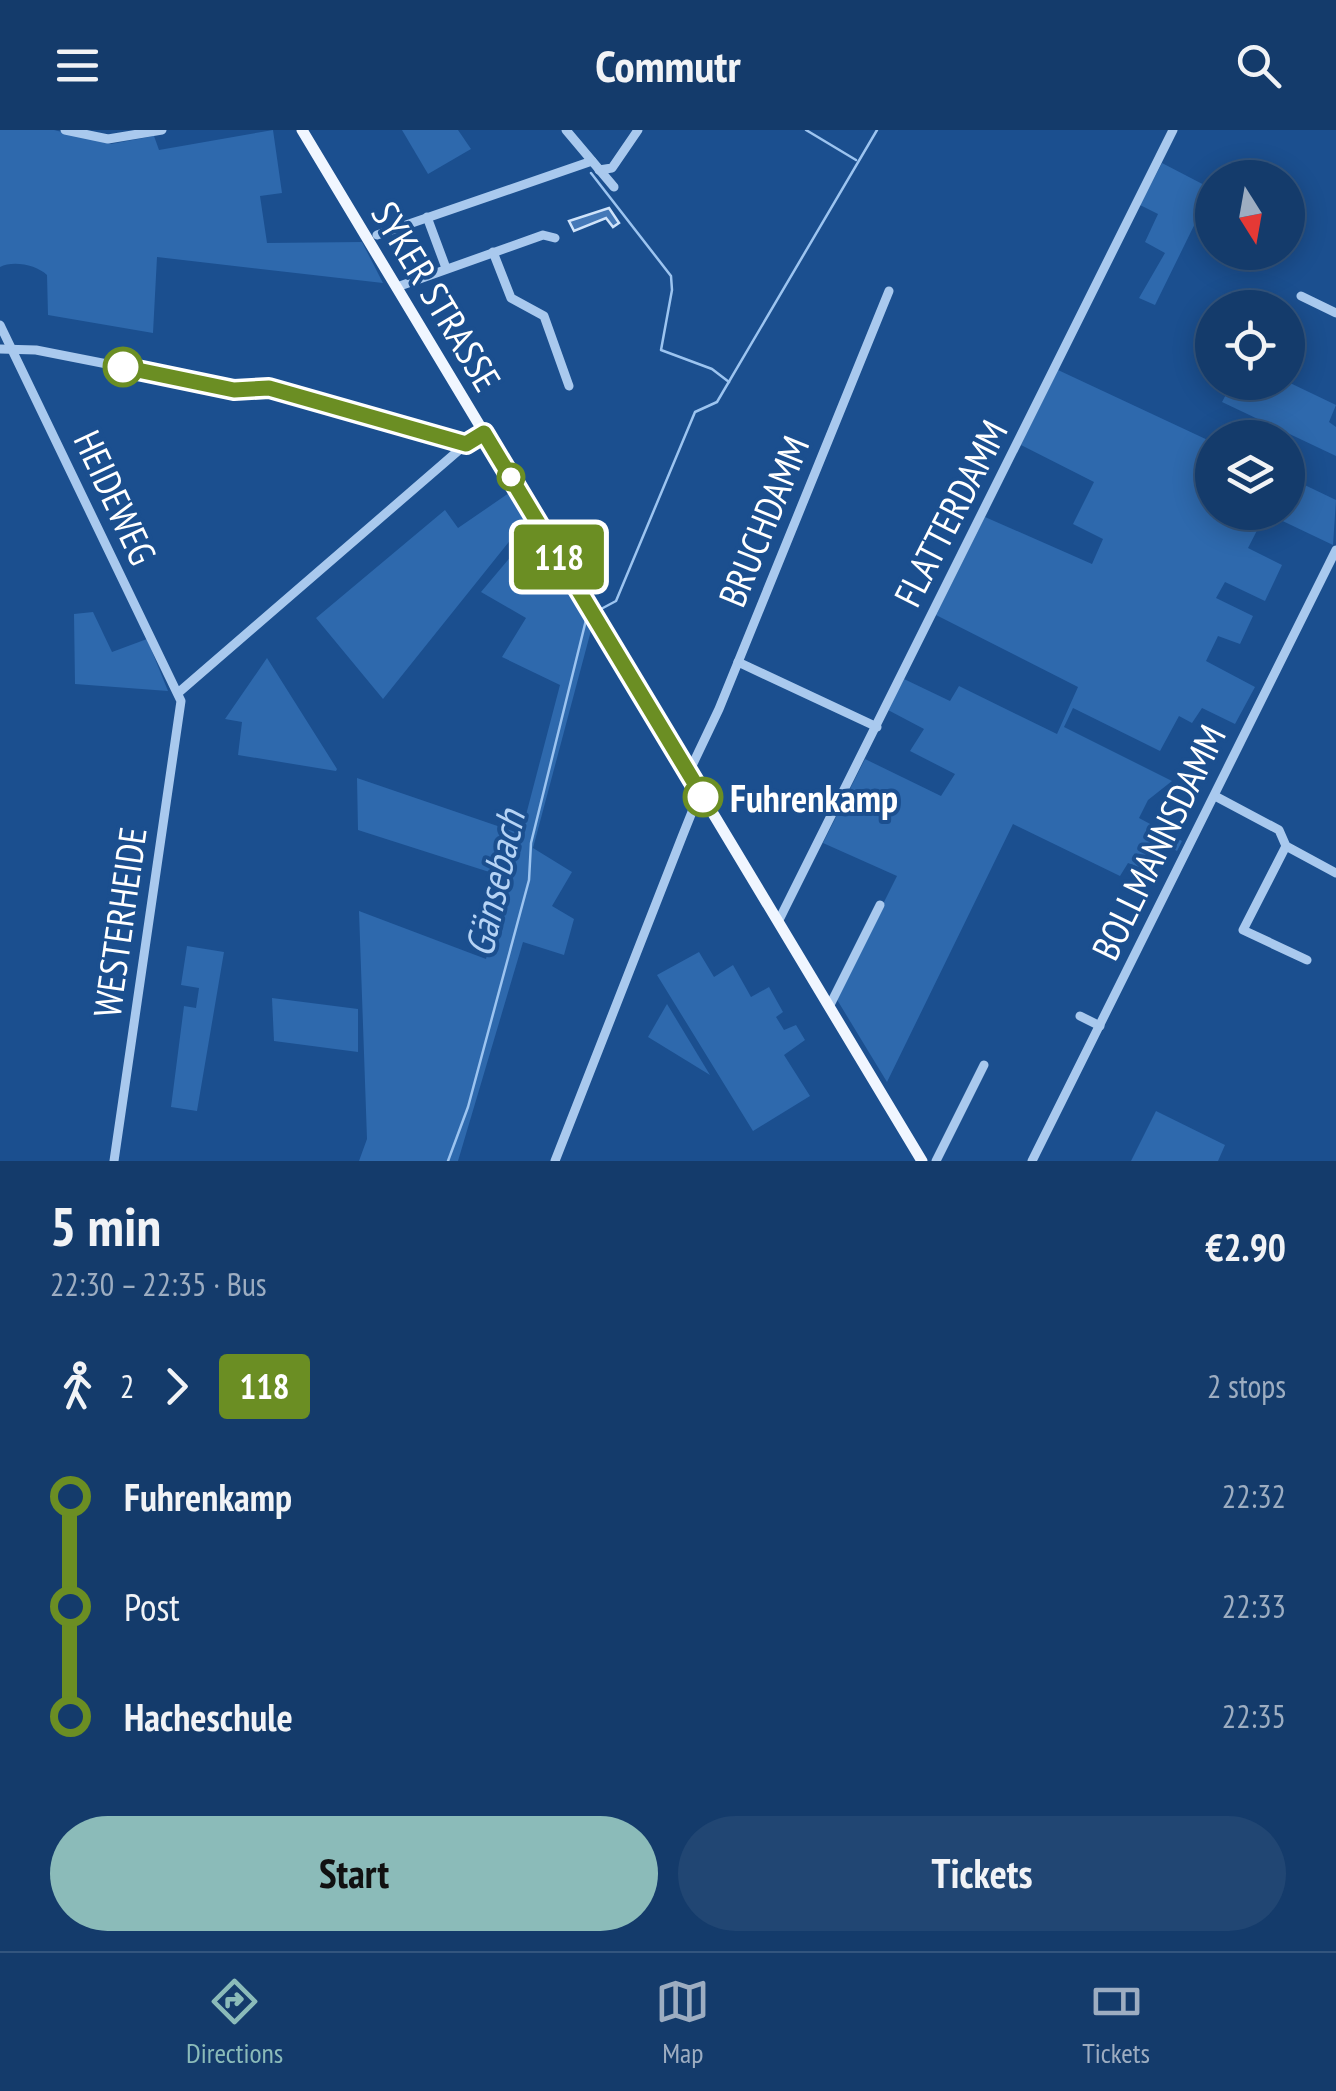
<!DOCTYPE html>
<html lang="en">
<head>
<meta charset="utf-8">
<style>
  :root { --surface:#143b6b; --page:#214673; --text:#f1f3f6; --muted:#9dadc1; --line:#33557e; --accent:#8bbbb9 }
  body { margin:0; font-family:"PT Sans Narrow",sans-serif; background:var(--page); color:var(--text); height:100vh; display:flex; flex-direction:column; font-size:38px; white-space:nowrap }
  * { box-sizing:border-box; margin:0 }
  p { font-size:32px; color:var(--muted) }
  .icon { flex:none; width:55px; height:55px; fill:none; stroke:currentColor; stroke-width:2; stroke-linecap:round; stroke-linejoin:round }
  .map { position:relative; height:1031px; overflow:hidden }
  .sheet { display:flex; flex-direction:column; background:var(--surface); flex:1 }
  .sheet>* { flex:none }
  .badge { padding:0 20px; border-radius:8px; font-size:35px; line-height:65px }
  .needle { width:65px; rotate:169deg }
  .buttons { position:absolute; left:1195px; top:30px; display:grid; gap:20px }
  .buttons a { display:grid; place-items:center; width:110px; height:110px; border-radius:50%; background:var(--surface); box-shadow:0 5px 25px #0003,0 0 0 2px var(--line); font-size:50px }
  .map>.badge { position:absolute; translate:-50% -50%; box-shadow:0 0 0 5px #fff }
  .legs { display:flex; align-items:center; gap:15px; height:110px; padding:0 50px; font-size:32px }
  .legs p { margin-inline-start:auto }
  .overview { display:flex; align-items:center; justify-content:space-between; height:170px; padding:0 50px }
  h1 { font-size:55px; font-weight:700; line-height:75px }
  .button { display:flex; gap:20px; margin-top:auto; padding:20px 50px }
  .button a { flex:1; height:115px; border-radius:60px; background:var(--accent); color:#111; font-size:40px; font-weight:700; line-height:115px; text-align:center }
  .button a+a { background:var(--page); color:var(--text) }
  ul { padding:0 50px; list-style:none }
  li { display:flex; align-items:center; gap:35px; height:110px; font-size:38px }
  li i { display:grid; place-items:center; width:15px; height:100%; margin:0 12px; background:currentColor }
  li i::after { content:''; width:25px; height:25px; margin:-12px; border:8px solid; border-radius:50%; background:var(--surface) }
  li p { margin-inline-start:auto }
  li:first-child i { background:linear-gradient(#0000 50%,currentColor 0) }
  li:last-child i { background:linear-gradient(currentColor 50%,#0000 0) }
  header { display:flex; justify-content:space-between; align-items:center; height:130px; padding:0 50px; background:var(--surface); font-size:45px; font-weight:700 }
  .menu { display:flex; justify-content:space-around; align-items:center; height:140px; border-top:2px solid var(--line); background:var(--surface); font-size:28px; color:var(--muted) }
  .menu a { display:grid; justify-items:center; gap:5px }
  .menu .active { color:var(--accent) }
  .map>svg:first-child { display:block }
</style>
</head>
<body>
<header><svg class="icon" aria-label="menu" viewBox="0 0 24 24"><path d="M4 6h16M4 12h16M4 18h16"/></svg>Commutr<svg class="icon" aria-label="search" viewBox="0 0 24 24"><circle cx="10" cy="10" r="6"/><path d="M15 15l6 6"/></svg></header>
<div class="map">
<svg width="1336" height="1031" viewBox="0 0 1336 1031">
  <rect width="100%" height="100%" fill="#1b4f8f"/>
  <g fill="#2e69ad">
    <path d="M 0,0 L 54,0 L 111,14 L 154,6 L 159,20 L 273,0 L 282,63 L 260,66 L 267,113 L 362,112 L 383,153 L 157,127 L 153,203 L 48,185 L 47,145 C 37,135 13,130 0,137 Z"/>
    <path d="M 402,0 L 458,0 L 471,19 L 428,44 Z"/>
    <path d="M 1162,33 L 1212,59 L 1155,175 L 1139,168 L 1165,123 L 1145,112 L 1158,84 L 1140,75 Z"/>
    <path d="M 1058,240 L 1212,312 L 1212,382 L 1288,382 L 1288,347 L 1336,370 L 1333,415 L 1266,383 L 1248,418 L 1282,435 L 1265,471 L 1225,452 L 1216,468 L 1253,486 L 1240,514 L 1218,506 L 1206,531 L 1255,557 L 1235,594 L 1202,578 L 1192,593 L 1179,586 L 1160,621 L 1073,578 L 1064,597 L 1172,651 L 1148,670 L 1139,688 L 1182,711 L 1177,721 L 1154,708 L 1139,737 L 1128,733 L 1120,746 L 1013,694 L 887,952 L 836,868 L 897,746 L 823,713 L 865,629 L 941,666 L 955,644 L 910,621 L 924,599 L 888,580 L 904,549 L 950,571 L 959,556 L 1057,604 L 1078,557 L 936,485 L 985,387 L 1092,434 L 1103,409 L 1073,394 L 1094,352 L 1021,315 Z"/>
    <path d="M 1288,252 L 1336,275 L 1329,292 L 1336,297 L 1336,326 L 1222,272 L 1232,253 Z"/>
    <path d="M 512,361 L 528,388 L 383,569 L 316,488 L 445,380 L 458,398 Z"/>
    <path d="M 533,400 L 593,493 L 533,718 L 572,742 L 552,776 L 574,789 L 564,825 L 523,812 L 458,1031 L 359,1031 L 367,1009 L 359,781 L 486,829 L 508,748 L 358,700 L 357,648 L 521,704 L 560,555 L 502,527 L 526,488 L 481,462 Z"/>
    <path d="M 93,482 L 112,522 L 147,509 L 168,561 L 75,554 L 74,484 Z"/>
    <path d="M 267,528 L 337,639 L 336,641 L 238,625 L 242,592 L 225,589 Z"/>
    <path d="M 187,816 L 224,822 L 197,981 L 171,977 L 184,876 L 196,878 L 199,858 L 181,855 Z"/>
    <path d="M 699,822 L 714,847 L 733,835 L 751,867 L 769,857 L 783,882 L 776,887 L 784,900 L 796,895 L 805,910 L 784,925 L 810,966 L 753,1001 L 657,845 Z"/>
    <path d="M 272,868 L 358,879 L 358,922 L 274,911 Z"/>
    <path d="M 667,874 L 710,945 L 648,907 Z"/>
    <path d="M 1156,981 L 1225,1015 L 1218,1031 L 1131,1031 Z"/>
  </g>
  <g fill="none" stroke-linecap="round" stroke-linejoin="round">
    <g stroke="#9cc4f0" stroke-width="2.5">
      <path d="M 806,0 L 856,30"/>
      <path d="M 591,43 L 671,146 L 672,160 L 661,220 L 712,239 L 729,252"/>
      <path d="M 601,479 L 616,471 L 695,282 L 717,272 L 877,0"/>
      <path d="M 448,1031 L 468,977 L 529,750 L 531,713 L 587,486"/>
    </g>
  </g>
  <path fill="#4478b7" stroke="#cfe3fa" stroke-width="2.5" d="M 609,78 L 619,93 L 613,97 L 606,88 L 574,101 L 569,91 Z"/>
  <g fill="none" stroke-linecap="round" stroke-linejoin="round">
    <g stroke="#a9c9ee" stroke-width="9">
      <path d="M 65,0 L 108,9 L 162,0"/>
      <path d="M 566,0 L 614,57"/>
      <path d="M 599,40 L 612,38 L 638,0"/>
      <path d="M 427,87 L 446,138"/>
      <path d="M 377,105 L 592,31"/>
      <path d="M 493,122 L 511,168 L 544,186 L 569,256"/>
      <path d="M 397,157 L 543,105 L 555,108"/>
      <path d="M 1301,166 L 1336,183"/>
      <path d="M 0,195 L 181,571 L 114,1031"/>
      <path d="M 0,219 L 36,220 L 234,259 L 269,259 L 466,314"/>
      <path d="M 738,532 L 877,597"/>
      <path d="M 178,563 L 466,314 L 484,303"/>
      <path d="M 689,642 L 719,579 L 889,161"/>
      <path d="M 1215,666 L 1279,700 L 1286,716 L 1336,743"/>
      <path d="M 1286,716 L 1243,800 L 1307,830"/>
      <path d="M 778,792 L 1173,0"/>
      <path d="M 829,877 L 880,775"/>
      <path d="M 1080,886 L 1100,896"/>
      <path d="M 555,1031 L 682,707 L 694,677 L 704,668"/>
      <path d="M 936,1031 L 984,935"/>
      <path d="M 1032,1031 L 1336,420"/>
    </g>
    <path stroke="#f0f6ff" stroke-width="11" d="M 302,0 L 922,1031"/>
  </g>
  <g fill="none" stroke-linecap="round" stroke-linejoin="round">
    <g stroke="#fff" stroke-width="22">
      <path id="line-1" d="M 123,237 L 234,260 L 269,258 L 466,314 L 484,303 L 703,667"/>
    </g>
    <use href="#line-1" stroke="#6b8e23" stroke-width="15"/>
  </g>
  <g fill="#fff" stroke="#6b8e23" stroke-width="5">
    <circle cx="123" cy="237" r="18"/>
    <circle cx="511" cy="347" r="12"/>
    <circle cx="703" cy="667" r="18"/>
  </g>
  <g text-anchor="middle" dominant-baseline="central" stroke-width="8" stroke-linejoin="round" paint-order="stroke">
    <g font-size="38" fill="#fff" stroke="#1b4f8f">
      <text transform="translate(437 166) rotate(59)">SYKER STRASSE</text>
      <text transform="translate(116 367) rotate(65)">HEIDEWEG</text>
      <text transform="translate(950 383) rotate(-63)">FLATTERDAMM</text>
      <text transform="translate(763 391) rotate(-68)">BRUCHDAMM</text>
      <text transform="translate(1158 712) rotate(-64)">BOLLMANNSDAMM</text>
      <text transform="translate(119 792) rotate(-82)">WESTERHEIDE</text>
    </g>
    <g font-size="38" font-weight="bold" fill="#fff" stroke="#1b4f8f" text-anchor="start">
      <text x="730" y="667">Fuhrenkamp</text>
    </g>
    <g font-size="40" font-style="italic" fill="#b5d3f5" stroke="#1b4f8f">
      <text transform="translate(494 753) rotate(-77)">Gänsebach</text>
    </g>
  </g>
</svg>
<div class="buttons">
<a><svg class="needle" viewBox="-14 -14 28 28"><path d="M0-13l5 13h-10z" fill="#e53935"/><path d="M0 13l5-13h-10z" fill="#9dadc1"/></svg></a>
<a><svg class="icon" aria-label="locate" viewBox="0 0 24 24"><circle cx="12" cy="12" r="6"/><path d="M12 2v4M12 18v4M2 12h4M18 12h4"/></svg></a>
<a><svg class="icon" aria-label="layers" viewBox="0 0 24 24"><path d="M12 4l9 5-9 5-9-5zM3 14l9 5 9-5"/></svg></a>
</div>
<b class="badge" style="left:559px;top:427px;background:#6b8e23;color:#fff">118</b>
</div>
<section class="sheet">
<div class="overview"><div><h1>5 min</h1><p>22:30 – 22:35 · Bus</p></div><b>€2.90</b></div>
<div class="legs"><svg class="icon" aria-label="walk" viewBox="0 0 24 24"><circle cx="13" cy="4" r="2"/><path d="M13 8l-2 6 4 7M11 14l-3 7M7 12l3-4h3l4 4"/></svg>2<svg class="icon" aria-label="forward" viewBox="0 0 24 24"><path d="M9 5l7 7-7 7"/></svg><b class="badge" style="background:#6b8e23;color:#fff">118</b><p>2 stops</p></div>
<ul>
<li><i style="color:#6b8e23"></i><b>Fuhrenkamp</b><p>22:32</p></li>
<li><i style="color:#6b8e23"></i><span>Post</span><p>22:33</p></li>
<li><i style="color:#6b8e23"></i><b>Hacheschule</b><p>22:35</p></li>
</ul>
<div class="button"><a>Start</a><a>Tickets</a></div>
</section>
<nav class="menu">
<a class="active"><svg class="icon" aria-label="directions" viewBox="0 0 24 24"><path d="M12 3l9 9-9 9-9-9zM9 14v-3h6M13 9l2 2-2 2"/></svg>Directions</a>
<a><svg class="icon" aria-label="map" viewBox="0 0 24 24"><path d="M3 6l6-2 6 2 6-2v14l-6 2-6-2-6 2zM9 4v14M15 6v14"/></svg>Map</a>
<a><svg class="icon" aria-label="tickets" viewBox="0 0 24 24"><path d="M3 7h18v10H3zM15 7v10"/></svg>Tickets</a>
</nav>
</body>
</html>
